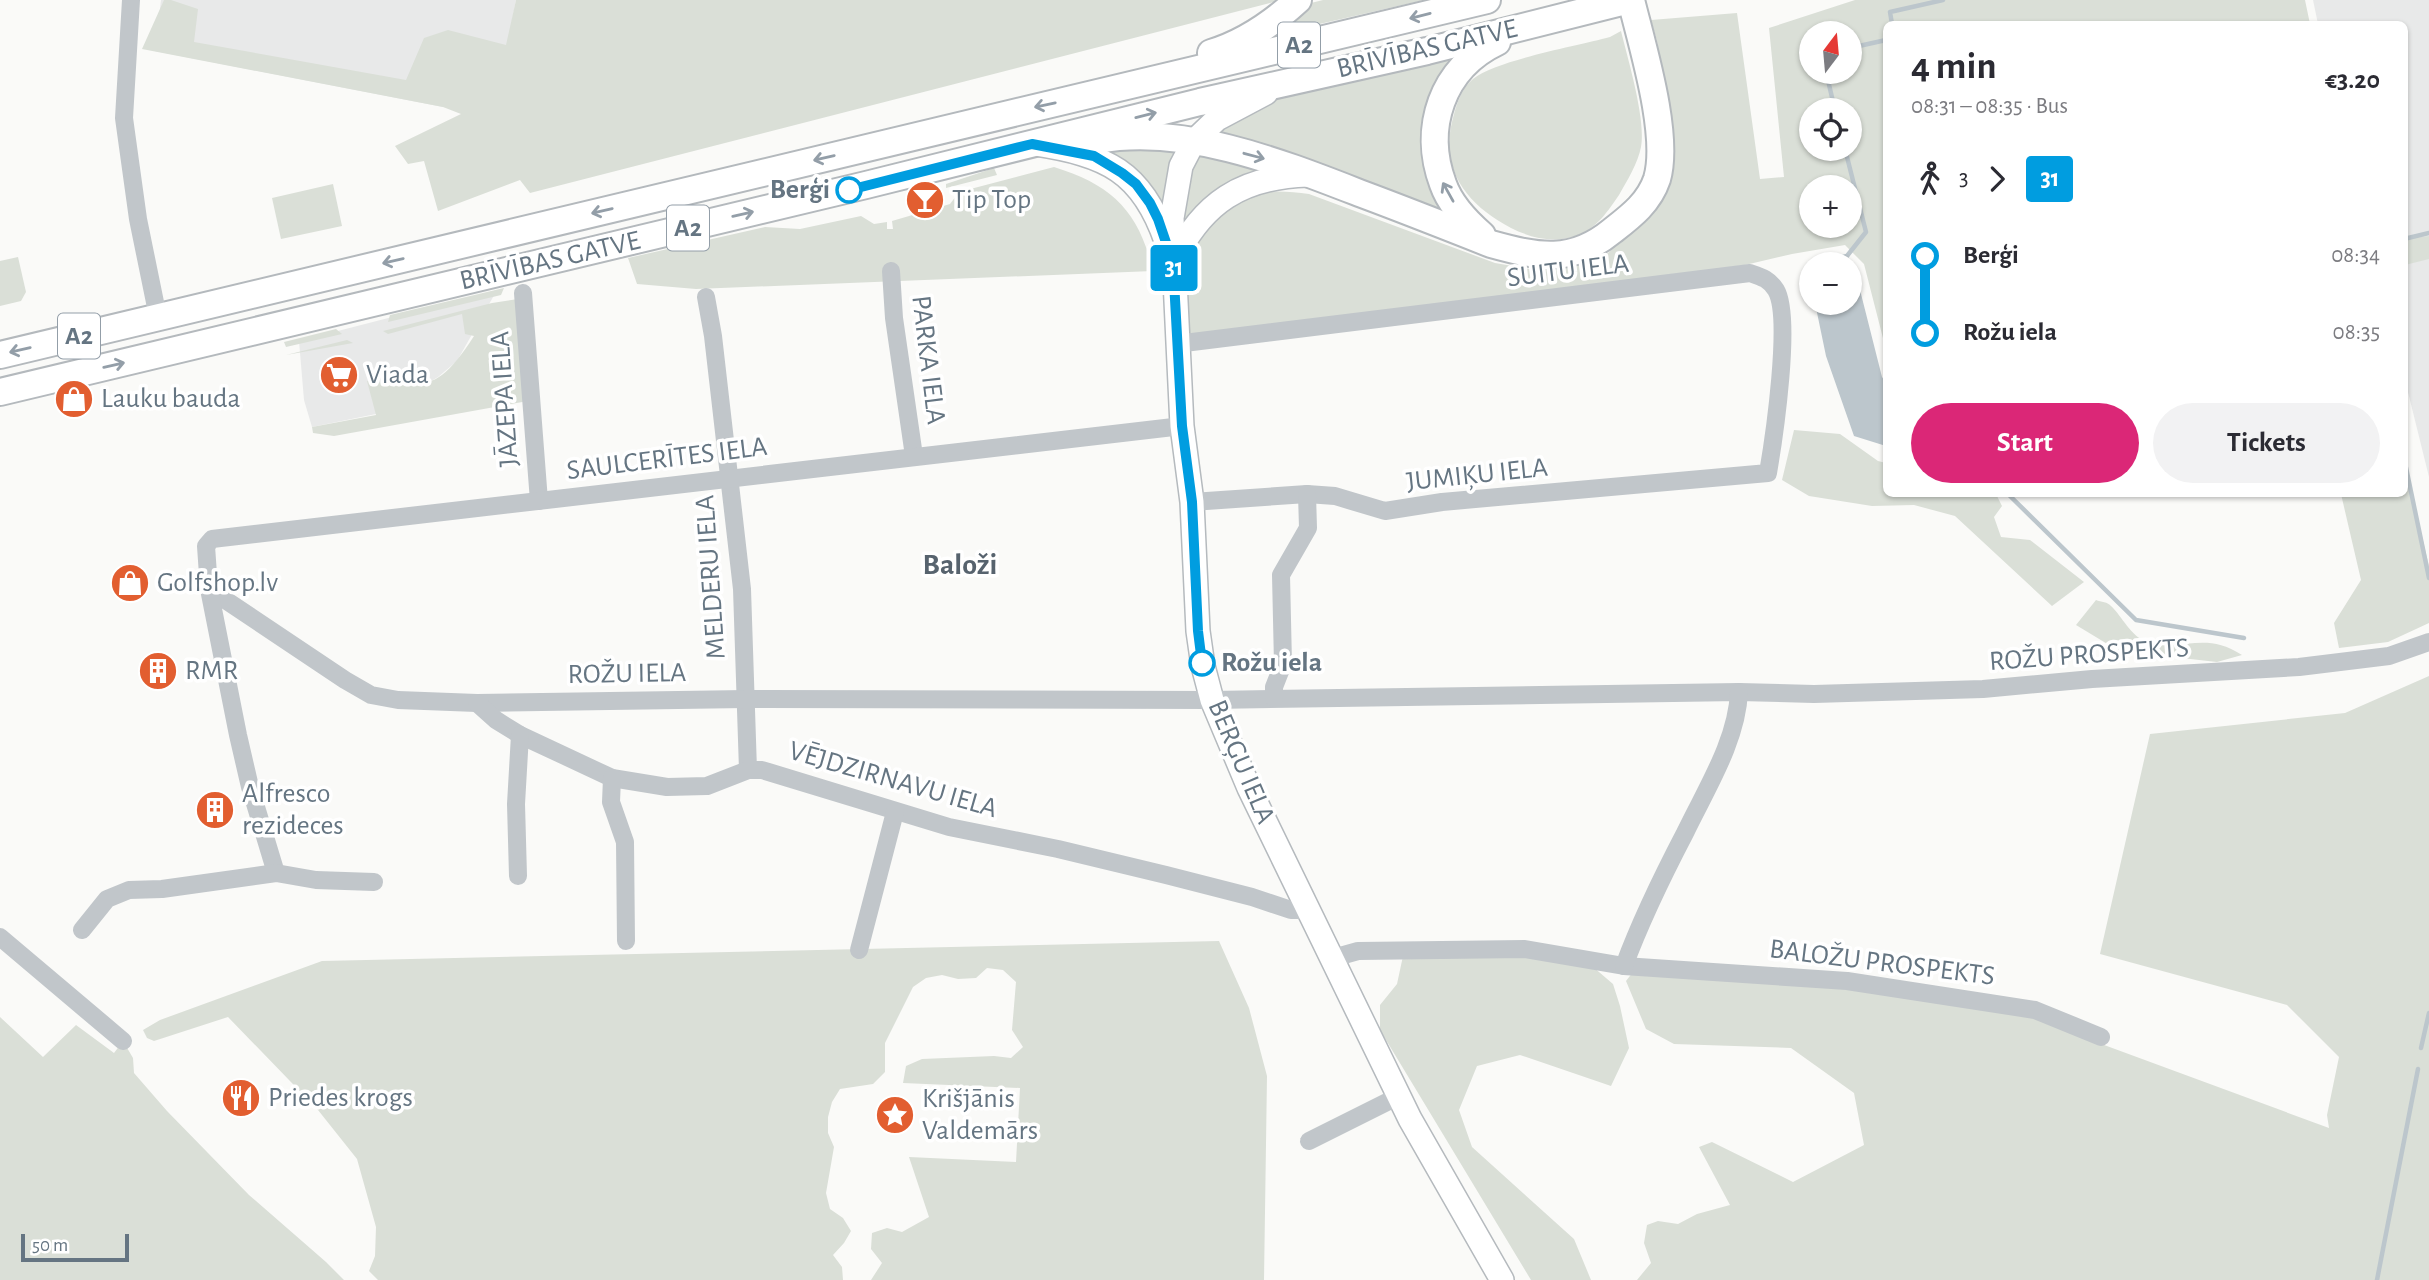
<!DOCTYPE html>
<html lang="en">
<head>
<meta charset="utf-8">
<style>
  :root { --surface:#fff; --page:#f2f2f3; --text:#2b2b33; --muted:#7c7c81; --accent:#db2777 }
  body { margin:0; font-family:"Alegreya Sans",sans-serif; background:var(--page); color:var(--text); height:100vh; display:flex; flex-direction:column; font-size:26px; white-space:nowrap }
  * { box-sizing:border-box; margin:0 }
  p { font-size:23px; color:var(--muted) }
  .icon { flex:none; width:38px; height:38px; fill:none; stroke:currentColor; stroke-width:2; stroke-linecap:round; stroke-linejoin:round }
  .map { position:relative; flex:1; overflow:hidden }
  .side { position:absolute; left:1883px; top:21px; width:525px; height:476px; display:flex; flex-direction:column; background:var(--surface); border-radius:10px; box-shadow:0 2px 5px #0004 }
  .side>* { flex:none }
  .badge { padding:0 14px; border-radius:5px; font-size:24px; line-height:46px }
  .needle { width:46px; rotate:16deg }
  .fabs { position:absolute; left:1799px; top:21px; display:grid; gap:14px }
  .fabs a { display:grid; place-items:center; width:63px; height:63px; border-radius:50%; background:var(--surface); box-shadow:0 2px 5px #0004; font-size:35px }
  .scale { position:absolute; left:21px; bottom:18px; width:108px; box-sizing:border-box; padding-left:7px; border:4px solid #657582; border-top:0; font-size:19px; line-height:24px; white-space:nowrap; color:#657582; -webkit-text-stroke:5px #fff; paint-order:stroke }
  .map>.badge { position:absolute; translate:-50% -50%; box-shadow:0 0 0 4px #fff }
  .legs { display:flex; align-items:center; gap:10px; height:77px; padding:0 28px; font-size:23px }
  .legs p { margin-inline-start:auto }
  .head { display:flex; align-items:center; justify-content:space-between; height:119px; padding:0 28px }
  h1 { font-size:38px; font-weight:600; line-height:52px }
  .action { display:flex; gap:14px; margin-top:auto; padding:14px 28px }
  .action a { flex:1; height:80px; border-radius:42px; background:var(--accent); color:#fff; font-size:28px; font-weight:600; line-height:80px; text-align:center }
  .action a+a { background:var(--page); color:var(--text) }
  ul { padding:0 28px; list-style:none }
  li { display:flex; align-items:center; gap:24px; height:77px; font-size:26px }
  li i { display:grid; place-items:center; width:10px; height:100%; margin:0 9px; background:currentColor }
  li i::after { content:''; width:18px; height:18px; margin:-9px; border:5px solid; border-radius:50%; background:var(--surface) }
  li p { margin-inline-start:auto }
  li:first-child i { background:linear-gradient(#0000 50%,currentColor 0) }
  li:last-child i { background:linear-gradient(currentColor 50%,#0000 0) }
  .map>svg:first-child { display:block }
</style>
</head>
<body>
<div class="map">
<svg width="2429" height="1280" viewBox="0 0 2429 1280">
  <rect width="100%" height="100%" fill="#fafaf8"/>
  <g fill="#e8e9e9">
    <path d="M 161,0 L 516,0 L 507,46 L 443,107 L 155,51 Z"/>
    <path d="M 2313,0 L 2429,0 L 2429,477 L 2405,380 L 2404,24 L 2318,24 Z"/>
    <path d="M 497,290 L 457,361 L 438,377 L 376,414 L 312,427 L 304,400 L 299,341 Z"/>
  </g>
  <g fill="#dadfd7" fill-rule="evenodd">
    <path d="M 164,0 L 171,0 L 198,9 L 194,42 L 406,80 L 424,38 L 448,30 L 506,45 L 516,0 L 1282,0 L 530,193 L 520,180 L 438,211 L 424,161 L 408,164 L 395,146 L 461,114 L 443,107 L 142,49 Z"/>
    <path d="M 1323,0 L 1424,0 L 1276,34 L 1307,4 Z"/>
    <path d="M 1855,0 L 2305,0 L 2310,24 L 1886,24 L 1886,350 L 1864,264 L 1845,245 L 1792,254 L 1745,265 L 1187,341 C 1186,323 1183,305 1183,287 C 1185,253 1217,206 1250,196 C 1270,189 1289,192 1309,194 L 1495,263 L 1530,269 L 1561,269 L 1608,253 L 1647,214 L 1661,75 L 1657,41 L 1651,20 L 1737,13 L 1760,179 L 1784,177 L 1769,28 ZM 1811,33 L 1850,33 L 1850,72 L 1811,72 ZM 1811,110 L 1850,110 L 1850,149 L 1811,149 ZM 1811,187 L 1850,187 L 1850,226 L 1811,226 Z"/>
    <path d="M 1621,31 C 1628,60 1646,119 1641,147 C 1638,163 1627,181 1619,195 C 1608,211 1597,228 1578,235 C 1555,244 1531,238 1511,228 C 1469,206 1440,172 1452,122 C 1456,106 1460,90 1473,79 C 1497,60 1577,46 1610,37 Z"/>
    <path d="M 1455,56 L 1445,72 L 1443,204 L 1438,212 L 1209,136 L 1254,107 L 1320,86 Z"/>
    <path d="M 1102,145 L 1184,145 L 1166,204 L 1159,207 L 1108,157 Z"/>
    <path d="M 1197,148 L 1274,169 L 1186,227 L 1178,215 Z"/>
    <path d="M 1054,167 C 1112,185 1139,211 1153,271 L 696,289 L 637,284 L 628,258 L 765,227 L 800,229 L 861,216 L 874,224 L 887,222 L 887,229 L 893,229 L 892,221 L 950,204 L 959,192 Z"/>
    <path d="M 994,168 L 997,175 L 946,188 L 946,184 Z"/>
    <path d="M 333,184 L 342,226 L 281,239 L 272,198 Z"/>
    <path d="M 2429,236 L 2429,259 L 2405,265 L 2405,239 Z"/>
    <path d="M 18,257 L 26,292 L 21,301 L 0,306 L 0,261 Z"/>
    <path d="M 504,288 L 501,295 L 388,322 L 390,315 Z"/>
    <path d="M 518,299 L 528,401 L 334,436 L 313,433 L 312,427 L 376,415 L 367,381 C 428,388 439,390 474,336 L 465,334 L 462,314 L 388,334 L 383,331 L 492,303 Z"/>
    <path d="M 336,329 L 342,334 L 286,347 L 284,342 Z"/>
    <path d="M 347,340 L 353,343 L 286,355 Z"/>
    <path d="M 1794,430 L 1840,434 L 1878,461 L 1886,463 L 1886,494 L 1996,494 L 2002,506 L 1994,517 L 2001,537 L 2030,540 L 2084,582 L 2052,606 L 1955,516 L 1914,505 L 1872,506 L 1809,496 L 1782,480 Z"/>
    <path d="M 2405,466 L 2429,566 L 2429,623 L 2388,642 L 2339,648 L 2334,623 L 2361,580 L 2341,494 L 2404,494 Z"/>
    <path d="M 2096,600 C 2101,602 2108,602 2111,606 C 2122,616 2131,637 2146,641 C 2183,653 2204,630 2242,655 L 2217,662 L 2119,651 L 2076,625 Z"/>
    <path d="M 2429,676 L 2429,1280 L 1637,1280 L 1651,1263 L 1644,1243 L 1647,1225 L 1658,1221 L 1678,1224 L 1697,1214 L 1730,1205 L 1699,1147 L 1712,1142 L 1793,1182 L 1864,1145 L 1854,1093 L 1791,1048 L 1674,1044 L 1646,1029 L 1626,981 L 1633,972 L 1754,977 L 2027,1012 L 2096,1042 L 2329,1128 L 2327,1115 L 2339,1057 L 2287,1005 L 2100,954 L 2150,734 L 2345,713 Z"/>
    <path d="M 1219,941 L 1249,1008 L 1267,1076 L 1264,1280 L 871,1280 L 882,1263 L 871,1249 L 872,1233 L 887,1228 L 902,1232 L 929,1217 L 909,1157 L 1016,1162 L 1020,1088 L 903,1083 L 906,1066 L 922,1059 L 994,1056 L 1011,1058 L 1023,1047 L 1012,1030 L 1016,982 L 1003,970 L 987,968 L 976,978 L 958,979 L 942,975 L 926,978 L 913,987 L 885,1043 L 885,1072 L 873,1084 L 840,1089 L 832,1102 L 828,1117 L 828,1133 L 834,1147 L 826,1193 L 830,1209 L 843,1218 L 851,1231 L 844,1243 L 833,1255 L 842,1267 L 843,1280 L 378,1280 L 369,1271 L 375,1256 L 376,1227 L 357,1159 L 318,1110 L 228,1017 L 154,1041 L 147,1038 L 143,1030 L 160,1020 L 322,961 Z"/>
    <path d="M 1403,956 L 1548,956 L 1592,966 L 1613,984 L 1620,1006 L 1629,1048 L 1611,1086 L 1520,1055 L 1477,1066 L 1459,1110 L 1472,1147 L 1574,1239 L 1591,1280 L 1531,1280 L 1380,1030 L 1380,1005 L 1397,984 Z"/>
    <path d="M 0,1017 L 43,1057 L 76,1025 L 114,1053 L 123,1041 L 133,1058 L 134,1073 L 167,1111 L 249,1195 L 326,1262 L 344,1280 L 0,1280 Z"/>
  </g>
  <path fill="#bcc6cc" d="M 1847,256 L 1859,286 L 1882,377 L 1886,383 L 1886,446 L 1854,436 L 1826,356 L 1815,303 L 1850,303 L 1850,264 L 1822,264 L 1822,262 Z"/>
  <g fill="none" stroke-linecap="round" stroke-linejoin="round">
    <g stroke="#bcc6cc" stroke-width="4.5">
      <path d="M 1892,24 L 1890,12 L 1943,0"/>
      <path d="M 1850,48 L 1886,40"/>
      <path d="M 1826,72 L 1835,110"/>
      <path d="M 2404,239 L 2429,233"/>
      <path d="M 1822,264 L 1822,262 L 1847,256 L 1866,232 L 1845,149"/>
      <path d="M 2404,458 L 2429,578"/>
      <path d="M 2008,494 L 2136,620 L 2244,638"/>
      <path d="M 2421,1048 L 2429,1013"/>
      <path d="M 2377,1280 L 2418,1069"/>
    </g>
    <g stroke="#b5babe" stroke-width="26">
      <g id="major">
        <path d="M 1266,93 L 1217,119 L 1194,141 L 1181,166 L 1172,218 L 1182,426 L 1192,502 L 1198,631 L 1203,666 L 1212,700 L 1249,788 L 1410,1119 L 1502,1280"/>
        <path d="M 1035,144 C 1106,155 1142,171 1166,241"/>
        <path d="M 1173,263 C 1202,202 1242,177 1308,175"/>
      </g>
    </g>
    <g stroke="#b4b9bd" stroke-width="30">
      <g id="highway">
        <path d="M 1211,53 C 1244,43 1273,23 1298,0"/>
        <path d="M 1098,140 C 1185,124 1282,163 1362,194 C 1405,210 1448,227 1491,244 C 1538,257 1572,264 1612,231 C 1630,217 1649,203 1657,179 C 1670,135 1642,45 1631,0"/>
        <path d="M 1482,235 C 1467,222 1450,204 1443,184 C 1422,128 1442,68 1497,42"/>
        <path d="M 0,355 L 1487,0"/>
        <path d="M 0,392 L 866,185 L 1200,102 L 1427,51 L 1630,0"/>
      </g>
    </g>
    <g stroke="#c1c6ca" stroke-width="18">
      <path d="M 131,0 L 124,118 L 138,219 L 158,317"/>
      <path d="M 891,271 L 894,318 L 914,456"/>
      <path d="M 523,293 L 539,501"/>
      <path d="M 706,297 L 713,336 L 742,589 L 748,770"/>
      <path d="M 1176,344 L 1750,273 C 1762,277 1769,279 1776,290 C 1792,317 1774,438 1768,473 L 1442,502 L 1385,511 L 1335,496 L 1307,494 L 1192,502"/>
      <path d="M 209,589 L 345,680 L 371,695 L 398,700 L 477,703 L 746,699 L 1212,700 L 1739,692 L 1814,694 L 1983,689 L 2092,679 L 2299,667 L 2389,656 L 2429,642"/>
      <path d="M 1274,698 L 1274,687 L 1283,664 L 1281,575 L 1308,528 L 1307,494"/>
      <path d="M 477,703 L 496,720 L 520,735 L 612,778 L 667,787 L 707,786 L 748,770 L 762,770 L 949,827 L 1058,849 L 1166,875 L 1252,897 L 1291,910 L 1310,910"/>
      <path d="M 612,778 L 611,802 L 625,842 L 626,941"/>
      <path d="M 276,873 L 250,787 L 238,735 L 209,589 L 206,546 L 212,539 L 1182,426"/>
      <path d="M 518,876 L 516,804 L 520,735"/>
      <path d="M 82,930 L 107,899 L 129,890 L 162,889 L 276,873 L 316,880 L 374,882"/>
      <path d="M 0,937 L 123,1041"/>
      <path d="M 859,950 L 895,812"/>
      <path d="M 1333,958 L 1358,951 L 1525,949 L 1624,966 L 1847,981 L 2035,1010 L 2101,1037"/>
      <path d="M 1624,966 C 1641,920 1662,877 1685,833 C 1706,789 1737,741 1739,692"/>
      <path d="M 1309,1141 L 1399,1096"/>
    </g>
    <use href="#major" stroke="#fff" stroke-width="23"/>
    <use href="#highway" stroke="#fff" stroke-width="26"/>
  </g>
  <defs><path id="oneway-shaft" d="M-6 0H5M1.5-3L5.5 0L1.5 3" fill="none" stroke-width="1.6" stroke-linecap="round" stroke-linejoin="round" transform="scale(1.75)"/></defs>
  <g stroke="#939ea8">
    <use href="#oneway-shaft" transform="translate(1420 16) rotate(166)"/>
    <use href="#oneway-shaft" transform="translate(1045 105) rotate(168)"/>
    <use href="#oneway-shaft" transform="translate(1146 115) rotate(-14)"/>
    <use href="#oneway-shaft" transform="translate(1254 156) rotate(15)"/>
    <use href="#oneway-shaft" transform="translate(824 158) rotate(167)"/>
    <use href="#oneway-shaft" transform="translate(1448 192) rotate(-119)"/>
    <use href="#oneway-shaft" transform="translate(602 211) rotate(167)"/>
    <use href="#oneway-shaft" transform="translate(743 214) rotate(-13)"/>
    <use href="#oneway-shaft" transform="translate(393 261) rotate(167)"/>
    <use href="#oneway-shaft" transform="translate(20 350) rotate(167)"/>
    <use href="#oneway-shaft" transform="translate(114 365) rotate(-13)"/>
  </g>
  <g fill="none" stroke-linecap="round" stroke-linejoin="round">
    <g stroke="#fff" stroke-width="16">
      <path id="line-1" d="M 849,190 L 1032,144 L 1094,156 L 1122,173 L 1136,184 L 1150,203 L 1158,219 L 1173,263 L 1182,426 L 1192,502 L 1198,631 L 1202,663"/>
    </g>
    <use href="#line-1" stroke="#009de0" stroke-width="10"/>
  </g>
  <defs>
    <g id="bar-disc" transform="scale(2.0125)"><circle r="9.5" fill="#e25e30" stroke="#fff"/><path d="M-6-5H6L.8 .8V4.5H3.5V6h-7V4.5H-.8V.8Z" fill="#fff"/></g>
    <g id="supermarket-disc" transform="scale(2.0125)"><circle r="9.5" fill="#e25e30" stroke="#fff"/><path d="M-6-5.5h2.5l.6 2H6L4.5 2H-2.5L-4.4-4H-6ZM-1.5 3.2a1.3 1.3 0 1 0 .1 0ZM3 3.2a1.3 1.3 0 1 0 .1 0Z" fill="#fff"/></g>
    <g id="shop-disc" transform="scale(2.0125)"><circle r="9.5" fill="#e25e30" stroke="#fff"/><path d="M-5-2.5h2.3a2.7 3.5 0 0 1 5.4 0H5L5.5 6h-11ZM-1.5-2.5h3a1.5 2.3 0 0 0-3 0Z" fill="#fff"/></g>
    <g id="building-disc" transform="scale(2.0125)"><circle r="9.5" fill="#e25e30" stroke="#fff"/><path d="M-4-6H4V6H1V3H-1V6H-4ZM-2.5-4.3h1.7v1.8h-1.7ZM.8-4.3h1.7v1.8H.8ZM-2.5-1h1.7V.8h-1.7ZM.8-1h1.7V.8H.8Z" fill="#fff"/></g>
    <g id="restaurant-disc" transform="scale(2.0125)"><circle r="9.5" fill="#e25e30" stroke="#fff"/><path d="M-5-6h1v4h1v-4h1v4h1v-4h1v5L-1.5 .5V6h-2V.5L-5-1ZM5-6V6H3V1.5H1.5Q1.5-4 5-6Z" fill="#fff"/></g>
    <g id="sight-disc" transform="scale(2.0125)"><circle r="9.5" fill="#e25e30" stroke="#fff"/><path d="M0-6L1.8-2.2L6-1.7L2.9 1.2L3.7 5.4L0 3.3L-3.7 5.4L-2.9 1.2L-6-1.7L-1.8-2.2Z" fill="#fff"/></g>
  </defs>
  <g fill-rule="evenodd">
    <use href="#bar-disc" x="925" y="200"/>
    <use href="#supermarket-disc" x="339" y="375"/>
    <use href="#shop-disc" x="74" y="399"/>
    <use href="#shop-disc" x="130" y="583"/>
    <use href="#building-disc" x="158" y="671"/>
    <use href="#building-disc" x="215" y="810"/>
    <use href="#restaurant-disc" x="241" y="1098"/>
    <use href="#sight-disc" x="895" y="1115"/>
  </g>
  <g fill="#fff" stroke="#009de0" stroke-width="3.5">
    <circle cx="849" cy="190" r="12"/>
    <circle cx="1202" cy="663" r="12"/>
  </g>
  <g text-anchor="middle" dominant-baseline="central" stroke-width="7" stroke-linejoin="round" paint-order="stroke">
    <g fill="#fff" stroke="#939ea8" stroke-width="2">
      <rect x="1278" y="22.5" width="42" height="45" rx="5"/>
      <rect x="667" y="205.5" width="42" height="45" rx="5"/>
      <rect x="58" y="313.5" width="42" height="45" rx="5"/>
    </g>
    <g font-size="26" font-weight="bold" fill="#657582">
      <text x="1299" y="45">A2</text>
      <text x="688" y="228">A2</text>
      <text x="79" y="336">A2</text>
    </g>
    <g font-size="28" fill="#657582" stroke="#fff">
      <text transform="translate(1427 49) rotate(-13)">BRĪVĪBAS GATVE</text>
      <text transform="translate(550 261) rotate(-13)">BRĪVĪBAS GATVE</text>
      <text transform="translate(1568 271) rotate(-7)">SUITU IELA</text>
      <text transform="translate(928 360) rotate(83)">PARKA IELA</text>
      <text transform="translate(505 399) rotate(-94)">JĀZEPA IELA</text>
      <text transform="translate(667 459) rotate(-7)">SAULCERĪTES IELA</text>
      <text transform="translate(1477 475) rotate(-6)">JUMIĶU IELA</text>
      <text transform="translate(711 577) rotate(-94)">MELDERU IELA</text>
      <text transform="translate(2089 655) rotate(-4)">ROŽU PROSPEKTS</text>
      <text transform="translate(627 674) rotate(-1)">ROŽU IELA</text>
      <text transform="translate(1241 762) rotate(67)">BERĢU IELA</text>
      <text transform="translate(893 780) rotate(16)">VĒJDZIRNAVU IELA</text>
      <text transform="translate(1882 963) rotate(7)">BALOŽU PROSPEKTS</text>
    </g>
    <g font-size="28" font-weight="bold" fill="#657582" stroke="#fff" text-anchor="end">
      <text x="830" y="190">Berģi</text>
      <text x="1221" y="663" text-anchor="start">Rožu iela</text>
    </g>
    <g font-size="28" fill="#657582" stroke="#fff" text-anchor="start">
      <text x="952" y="200">Tip Top</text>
      <text x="366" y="375">Viada</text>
      <text x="101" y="399">Lauku bauda</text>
      <text x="157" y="583">Golfshop.lv</text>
      <text x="185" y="671">RMR</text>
      <text x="242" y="794">Alfresco<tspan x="242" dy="32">rezideces</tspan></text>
      <text x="268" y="1098">Priedes krogs</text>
      <text x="922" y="1099">Krišjānis<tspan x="922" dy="32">Valdemārs</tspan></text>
    </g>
    <g font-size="30" font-weight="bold" fill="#57636e" stroke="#fff">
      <text x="960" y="565">Baloži</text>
    </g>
  </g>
</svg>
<div class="fabs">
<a><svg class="needle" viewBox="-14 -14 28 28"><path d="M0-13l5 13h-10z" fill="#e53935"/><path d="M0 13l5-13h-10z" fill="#7c7c81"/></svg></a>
<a><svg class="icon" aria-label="locate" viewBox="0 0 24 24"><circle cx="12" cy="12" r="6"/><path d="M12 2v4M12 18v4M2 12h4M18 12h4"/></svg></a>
<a>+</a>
<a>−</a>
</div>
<div class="scale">50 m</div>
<b class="badge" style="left:1174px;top:268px;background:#009de0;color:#fff">31</b>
<section class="side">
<div class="head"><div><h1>4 min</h1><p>08:31 – 08:35 · Bus</p></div><b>€3.20</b></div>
<div class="legs"><svg class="icon" aria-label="walk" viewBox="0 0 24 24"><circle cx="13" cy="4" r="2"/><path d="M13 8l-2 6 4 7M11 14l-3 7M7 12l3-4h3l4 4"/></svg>3<svg class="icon" aria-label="forward" viewBox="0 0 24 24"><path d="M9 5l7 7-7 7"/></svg><b class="badge" style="background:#009de0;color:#fff">31</b></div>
<ul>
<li><i style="color:#009de0"></i><b>Berģi</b><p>08:34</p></li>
<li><i style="color:#009de0"></i><b>Rožu iela</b><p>08:35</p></li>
</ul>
<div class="action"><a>Start</a><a>Tickets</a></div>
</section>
</div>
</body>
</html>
